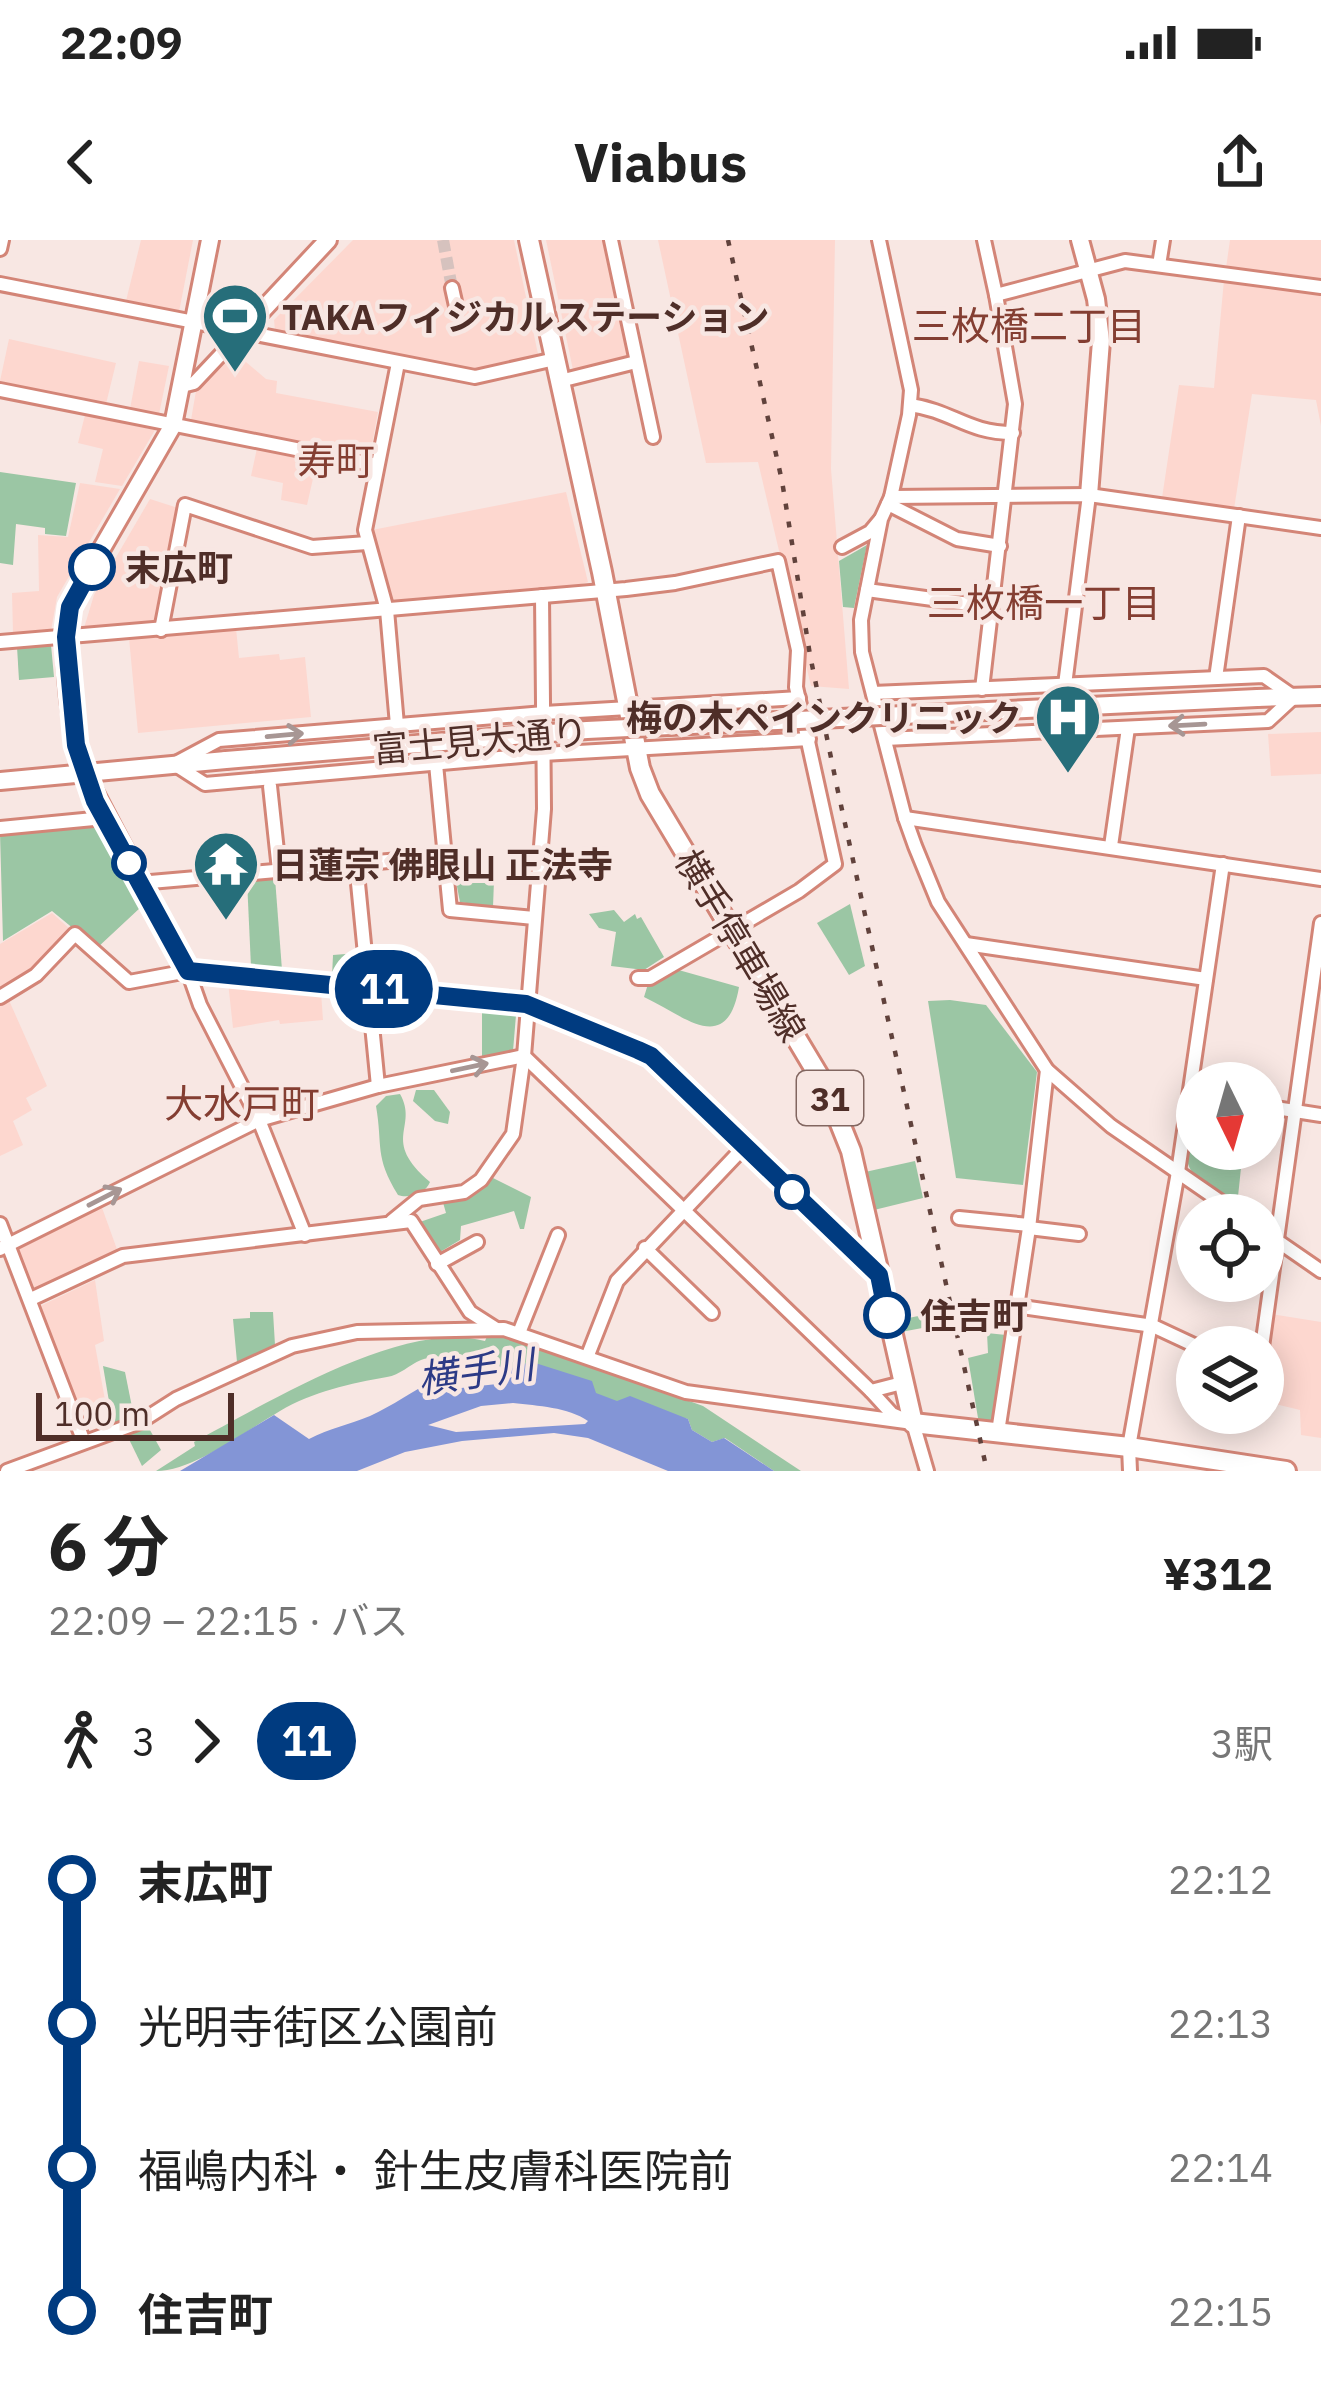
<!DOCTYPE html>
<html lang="ja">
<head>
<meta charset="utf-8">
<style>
  :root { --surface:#fff; --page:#f2f2f2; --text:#222; --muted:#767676 }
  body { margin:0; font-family:"IBM Plex Sans","Noto Sans JP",sans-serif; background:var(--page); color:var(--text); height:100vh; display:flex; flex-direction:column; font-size:45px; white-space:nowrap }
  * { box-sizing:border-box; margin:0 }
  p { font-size:39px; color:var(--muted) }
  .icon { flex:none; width:66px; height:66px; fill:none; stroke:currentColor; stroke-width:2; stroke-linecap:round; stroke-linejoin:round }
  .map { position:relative; height:1231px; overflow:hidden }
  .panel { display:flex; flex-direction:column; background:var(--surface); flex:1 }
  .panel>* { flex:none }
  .badge { padding:0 24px; border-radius:39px; font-size:42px; line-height:78px }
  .needle { width:78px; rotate:175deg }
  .controls { position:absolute; left:1176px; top:822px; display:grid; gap:24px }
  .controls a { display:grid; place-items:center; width:108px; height:108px; border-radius:50%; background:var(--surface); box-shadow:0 6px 30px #0003; font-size:60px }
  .scale { position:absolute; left:36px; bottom:30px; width:198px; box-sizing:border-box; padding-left:12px; border:6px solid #4f2e28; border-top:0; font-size:33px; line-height:42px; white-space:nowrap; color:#4f2e28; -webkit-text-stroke:9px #f8e7e3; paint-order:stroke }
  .map>.badge { position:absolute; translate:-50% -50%; box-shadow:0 0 0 6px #fff }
  .legs { display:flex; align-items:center; gap:18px; height:132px; padding:0 48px; font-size:39px }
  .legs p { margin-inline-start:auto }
  .head { display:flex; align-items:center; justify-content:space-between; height:204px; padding:0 48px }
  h1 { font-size:66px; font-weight:700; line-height:90px }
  ul { padding:0 48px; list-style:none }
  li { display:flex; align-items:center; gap:42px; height:144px; font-size:45px }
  li i { display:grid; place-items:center; width:18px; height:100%; margin:0 15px; background:currentColor }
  li i::after { content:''; width:30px; height:30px; margin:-15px; border:9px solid; border-radius:50%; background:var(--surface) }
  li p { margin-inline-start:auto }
  li:first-child i { background:linear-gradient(#0000 50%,currentColor 0) }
  li:last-child i { background:linear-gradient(currentColor 50%,#0000 0) }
  .status { display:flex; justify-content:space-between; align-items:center; height:84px; padding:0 60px; background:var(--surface); direction:ltr }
  .status svg { height:33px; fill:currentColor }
  header { display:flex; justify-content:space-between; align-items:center; height:156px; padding:0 48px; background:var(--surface); font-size:54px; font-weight:700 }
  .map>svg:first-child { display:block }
</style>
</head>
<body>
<div class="status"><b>22:09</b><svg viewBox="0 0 49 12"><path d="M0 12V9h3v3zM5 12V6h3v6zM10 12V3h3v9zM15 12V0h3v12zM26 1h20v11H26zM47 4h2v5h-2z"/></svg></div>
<header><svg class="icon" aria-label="back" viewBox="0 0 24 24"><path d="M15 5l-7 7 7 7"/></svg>Viabus<svg class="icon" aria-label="share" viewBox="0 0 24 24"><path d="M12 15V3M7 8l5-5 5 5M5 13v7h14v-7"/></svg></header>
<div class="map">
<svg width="1321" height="1231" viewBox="0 0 1321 1231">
  <rect width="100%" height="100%" fill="#f8e7e3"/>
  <g fill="#fdd7cf">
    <path d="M 141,0 L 193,0 L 179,72 L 126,61 Z"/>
    <path d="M 353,0 L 514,0 L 538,114 L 473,130 L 275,90 L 274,80 Z"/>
    <path d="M 546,0 L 605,0 L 630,115 L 573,130 Z"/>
    <path d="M 658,0 L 835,0 L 831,229 L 849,449 L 811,446 L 758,222 L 706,223 Z"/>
    <path d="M 1230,0 L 1321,0 L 1321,42 L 1226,28 Z"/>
    <path d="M 1224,40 L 1321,53 L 1321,186 L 1316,160 L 1252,154 L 1234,269 L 1162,258 L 1179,145 L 1214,148 Z"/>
    <path d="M 9,99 L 116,123 L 106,164 L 0,141 Z"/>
    <path d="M 233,111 L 266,139 L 277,141 L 276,153 L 378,172 L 370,216 L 191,180 L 197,145 Z"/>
    <path d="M 139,121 L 169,126 L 159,174 L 130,169 Z"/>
    <path d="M 85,175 L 155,190 L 122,246 L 95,242 L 103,209 L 78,203 Z"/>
    <path d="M 257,208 L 317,221 L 307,265 L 281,260 L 283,243 L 251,236 Z"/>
    <path d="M 80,243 L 120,249 L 57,357 L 51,391 L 13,394 L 12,353 L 39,351 L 38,295 L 68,297 Z"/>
    <path d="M 566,252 L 588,342 L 572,347 L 390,362 L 372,290 Z"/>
    <path d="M 150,259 L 178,268 L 156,378 L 151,384 L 84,388 L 94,355 Z"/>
    <path d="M 236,388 L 239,418 L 279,414 L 280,420 L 305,417 L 311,477 L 138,493 L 129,398 Z"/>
    <path d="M 1321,492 L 1321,534 L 1271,536 L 1268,494 Z"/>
    <path d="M 52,673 L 72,691 L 14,747 L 0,754 L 0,704 Z"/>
    <path d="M 228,742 L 321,752 L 323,780 L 280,784 L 279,780 L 233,788 Z"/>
    <path d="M 8,758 L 47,846 L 26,858 L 32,870 L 13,881 L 23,905 L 0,916 L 0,761 Z"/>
    <path d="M 101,965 L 118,1012 L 36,1051 L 17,1007 Z"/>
    <path d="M 95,1040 L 104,1101 L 95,1105 L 105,1160 L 104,1166 L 78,1173 L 38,1067 Z"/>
    <path d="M 1271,1074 L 1321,1082 L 1321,1198 L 1301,1195 L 1300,1170 L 1263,1161 Z"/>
  </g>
  <g fill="#9bc6a4">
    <path d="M 0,232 L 76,243 L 66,296 L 45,294 L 45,288 L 16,284 L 13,325 L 0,323 Z"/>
    <path d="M 867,305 L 854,368 L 843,367 L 839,321 Z"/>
    <path d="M 51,405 L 54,437 L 19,440 L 17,407 Z"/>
    <path d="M 97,582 L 141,667 L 97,708 L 52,671 L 3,701 L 0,593 Z"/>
    <path d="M 495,614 L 493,667 L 460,662 L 451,616 Z"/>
    <path d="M 275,638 L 282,730 L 251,727 L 247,640 Z"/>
    <path d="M 850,664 L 865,726 L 849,735 L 817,683 Z"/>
    <path d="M 614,670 L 624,682 L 635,674 L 637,679 L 641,677 L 664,717 L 644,730 L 611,726 L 616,692 L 599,688 L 589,674 Z"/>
    <path d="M 358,713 L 360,730 L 352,738 L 332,737 L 333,715 Z"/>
    <path d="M 675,729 L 739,747 C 727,818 683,775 644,757 L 648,744 Z"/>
    <path d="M 950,760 L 986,765 L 1037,832 L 1023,945 L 956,938 L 928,761 Z"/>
    <path d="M 482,768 L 513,770 L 516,775 L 513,811 L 482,819 Z"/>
    <path d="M 416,850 L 434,850 L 450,872 L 448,884 L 435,881 L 413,861 Z"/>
    <path d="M 400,854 C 419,888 380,899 430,942 C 426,953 409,959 398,955 C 374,916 383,906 376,866 L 386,856 Z"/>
    <path d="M 1197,871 L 1197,909 L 1243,909 L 1237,966 C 1188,934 1175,931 1197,871 Z"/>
    <path d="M 915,921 L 923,958 L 874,970 L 865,932 Z"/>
    <path d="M 491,937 L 531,957 L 524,989 L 520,989 L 514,971 L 461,986 L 460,1000 L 435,1015 L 417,983 L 446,973 L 442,959 L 481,946 Z"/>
    <path d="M 947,1070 L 949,1083 L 901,1092 L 899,1080 Z"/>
    <path d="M 250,1072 L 273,1072 L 275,1105 L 237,1122 L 233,1079 L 250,1078 Z"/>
    <path d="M 987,1093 L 1006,1095 L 995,1185 L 979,1184 L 968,1118 L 988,1113 Z"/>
    <path d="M 488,1094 L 518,1099 L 703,1166 L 801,1231 L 774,1231 L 725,1198 L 712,1202 L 692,1190 L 688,1179 L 617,1162 L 518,1129 L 490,1125 L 486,1117 C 466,1116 439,1114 421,1120 C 409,1125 400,1135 387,1137 C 351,1143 312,1152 280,1171 C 246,1191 193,1231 156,1231 L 195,1206 L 194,1202 C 266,1164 404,1078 485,1101 Z"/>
    <path d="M 103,1126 L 125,1132 L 134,1177 L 113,1185 Z"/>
    <path d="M 145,1181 L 161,1210 L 142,1226 L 125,1191 Z"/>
  </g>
  <path fill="#8395d6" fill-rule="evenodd" d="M 529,1121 L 592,1141 L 596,1153 L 617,1161 L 630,1156 L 688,1179 L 692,1190 L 712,1202 L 724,1198 L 774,1231 L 668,1231 L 588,1198 L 554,1193 L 462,1201 L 405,1212 L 357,1231 L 180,1231 L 274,1175 L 309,1199 C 330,1188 349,1185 370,1176 C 428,1149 447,1115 518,1129 ZM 489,1130 L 509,1131 L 514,1136 L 497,1144 L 443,1150 L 450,1135 ZM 513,1163 C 538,1166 568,1167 588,1181 L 585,1184 L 456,1192 L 428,1185 L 481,1166 Z"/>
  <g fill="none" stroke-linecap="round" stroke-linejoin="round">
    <path stroke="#d6c2be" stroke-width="12" stroke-dasharray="12 6" stroke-linecap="butt" d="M 443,0 L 452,48"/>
    <g stroke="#d38577" stroke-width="18">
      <g id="street">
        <path d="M 611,0 L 653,197"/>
        <path d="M 879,0 L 911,150 L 909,175 L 891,257 L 881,279 L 861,380 L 862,412 L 905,578 L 915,606 L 938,662 L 1047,830 L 1111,886 L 1240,975"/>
        <path d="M 984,0 L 996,55 L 1125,21 L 1321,47"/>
        <path d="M 0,9 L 2,0"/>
        <path d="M 1159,25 L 1163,0"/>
        <path d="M 0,44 L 475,137 L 555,119"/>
        <path d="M 452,48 L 456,66"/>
        <path d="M 560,141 L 636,122"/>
        <path d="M 182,146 L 194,143 L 242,92"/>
        <path d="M 0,150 L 376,225"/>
        <path d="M 910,165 C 953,171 967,193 1013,193"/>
        <path d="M 891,257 L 1089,255 L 1321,288"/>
        <path d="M 888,264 L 957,299 L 1000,306"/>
        <path d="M 842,307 L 870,292 L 880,280"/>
        <path d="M 867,350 L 991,367"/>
        <path d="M 161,390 L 185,265 L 312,307 L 367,303"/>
        <path d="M 0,402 L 626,349 L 675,343 L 778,321 L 798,410 L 796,447 L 835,624 L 799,651 L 650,738 L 638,738"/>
        <path d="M 1216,438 L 1239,276"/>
        <path d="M 1065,445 L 1089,255"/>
        <path d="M 982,449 L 1015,164 L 996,55"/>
        <path d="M 873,453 L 1264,436 L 1294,457 L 1268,481 L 885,499"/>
        <path d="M 799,458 L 544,473 L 219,500 L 174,524 L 205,544 L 543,514 L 809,499"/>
        <path d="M 397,485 L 387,370 L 365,290 L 398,123"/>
        <path d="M 436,524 L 450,670 L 534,678"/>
        <path d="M 270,546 L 279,630"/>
        <path d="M 905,578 L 1321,639"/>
        <path d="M 0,588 L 104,578"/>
        <path d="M 1111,606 L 1128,488"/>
        <path d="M 356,623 L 378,846"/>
        <path d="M 139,643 L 445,616"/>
        <path d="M 966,704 L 1206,739"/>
        <path d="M 188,731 L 200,765 L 259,880 L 305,995"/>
        <path d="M 0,757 L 36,735 L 75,694 L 129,742 L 188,731 L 525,764 L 651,816 L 878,1034"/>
        <path d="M 524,816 L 871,1151 L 902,1143"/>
        <path d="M 1263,866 L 1321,875"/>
        <path d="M 959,978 L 1029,985"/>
        <path d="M 392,981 L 419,959 L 464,952 L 481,940 L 513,894 L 524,816 L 544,569 L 542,356"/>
        <path d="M 0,984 L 84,1202"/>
        <path d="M 1029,988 L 1079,994"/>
        <path d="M 1263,991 L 1321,1031"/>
        <path d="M 645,1008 L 712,1073"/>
        <path d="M 0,1009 L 259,880 L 378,846 L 524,816"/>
        <path d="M 437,1024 L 477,1002"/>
        <path d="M 31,1059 L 123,1016 L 411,981 L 470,1072 L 495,1088"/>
        <path d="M 1015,1066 L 1153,1086 L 1198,1107"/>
        <path d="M 519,1093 L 558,995"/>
        <path d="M 1262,1107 L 1321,683"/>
        <path d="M 588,1115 L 617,1041 L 745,906"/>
        <path d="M 871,1151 L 892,1174 L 901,1178"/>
        <path d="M 913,1183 L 927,1231"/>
        <path d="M 998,1192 L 1029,988 L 1047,830"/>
        <path d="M 7,1231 L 140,1182 L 176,1159 L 292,1106 L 357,1092 L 504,1089 L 686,1152 L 913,1183"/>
        <path d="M 1130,1231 L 1129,1207 L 1178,932 L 1223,624"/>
      </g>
    </g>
    <g stroke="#d38577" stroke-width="22">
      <g id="secondary">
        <path d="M 1080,0 L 1096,59 L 1101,101 L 1089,255"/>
        <path d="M 242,92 L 328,0"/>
        <path d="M 1257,458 L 1321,456"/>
        <path d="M 0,541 L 226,520"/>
        <path d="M 188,731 L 84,532 C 69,482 56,396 79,348 L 173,185 L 210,0"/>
      </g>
    </g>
    <g stroke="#d38577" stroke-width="24">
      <path id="primary" d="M 529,0 L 602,332 L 640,528 L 650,554 L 825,846 L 851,911 L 913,1183 L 1129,1207 L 1286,1231"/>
    </g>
    <use href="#street" stroke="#fff" stroke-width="12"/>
    <use href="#secondary" stroke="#fff" stroke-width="16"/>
    <use href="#primary" stroke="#fff" stroke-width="18"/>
    <path stroke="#61423c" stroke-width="4.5" stroke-dasharray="6 12" stroke-linecap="butt" d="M 728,0 L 782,241 L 810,415 L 837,547 L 987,1231"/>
    <g stroke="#d38577" stroke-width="22" stroke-linecap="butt">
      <path id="secondary-bridge" d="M 226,520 L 587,490 L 1257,458"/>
    </g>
    <use href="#secondary-bridge" stroke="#fff" stroke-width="16"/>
  </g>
  <defs><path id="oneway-shaft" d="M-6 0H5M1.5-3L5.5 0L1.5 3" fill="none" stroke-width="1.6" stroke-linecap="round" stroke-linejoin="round" transform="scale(3)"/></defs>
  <g stroke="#a79694">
    <use href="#oneway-shaft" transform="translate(1187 485) rotate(177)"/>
    <use href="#oneway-shaft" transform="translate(285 495) rotate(-5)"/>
    <use href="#oneway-shaft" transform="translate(470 827) rotate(-12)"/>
    <use href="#oneway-shaft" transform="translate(105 957) rotate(-27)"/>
  </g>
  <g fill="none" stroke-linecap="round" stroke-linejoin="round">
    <g stroke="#fff" stroke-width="27">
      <path id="line-1" d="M 92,327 L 70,367 L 66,397 L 76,505 L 95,561 L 188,731 L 526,764 L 638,810 L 651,816 L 879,1035 L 887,1075"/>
    </g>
    <use href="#line-1" stroke="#003b80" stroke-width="18"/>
  </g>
  <defs>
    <g id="stadium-pin" transform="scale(3.45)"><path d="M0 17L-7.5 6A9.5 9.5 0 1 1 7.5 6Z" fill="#266e7a" stroke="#f8e7e3"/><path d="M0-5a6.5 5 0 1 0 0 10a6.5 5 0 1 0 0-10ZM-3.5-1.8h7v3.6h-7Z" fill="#fff"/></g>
    <g id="hospital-pin" transform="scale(3.45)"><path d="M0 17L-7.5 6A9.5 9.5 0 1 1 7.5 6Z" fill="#266e7a" stroke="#f8e7e3"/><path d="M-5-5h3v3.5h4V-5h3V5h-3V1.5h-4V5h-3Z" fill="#fff"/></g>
    <g id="temple-pin" transform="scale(3.45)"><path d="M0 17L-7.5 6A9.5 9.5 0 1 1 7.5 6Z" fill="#266e7a" stroke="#f8e7e3"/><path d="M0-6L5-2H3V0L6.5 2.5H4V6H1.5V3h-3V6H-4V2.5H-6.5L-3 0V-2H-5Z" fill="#fff"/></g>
  </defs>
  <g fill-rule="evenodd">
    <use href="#stadium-pin" x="235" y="76"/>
    <use href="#hospital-pin" x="1068" y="477"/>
    <use href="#temple-pin" x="226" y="624"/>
  </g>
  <g fill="#fff" stroke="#003b80" stroke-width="6">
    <circle cx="92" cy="327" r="21"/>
    <circle cx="129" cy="623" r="15"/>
    <circle cx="792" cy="952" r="15"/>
    <circle cx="887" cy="1075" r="21"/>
  </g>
  <g text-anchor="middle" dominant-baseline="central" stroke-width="9" stroke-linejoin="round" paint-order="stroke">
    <rect fill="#f8e7e3" stroke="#826660" stroke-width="3" x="797" y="831" width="66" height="54" rx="9"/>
    <g font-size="33" font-weight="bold" fill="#4f2e28">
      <text x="830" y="858">31</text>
    </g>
    <g font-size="36" font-weight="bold" fill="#4f2e28" stroke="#f8e7e3" text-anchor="start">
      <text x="282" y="76">TAKAフィジカルステーション</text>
      <text x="1022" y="477" text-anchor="end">梅の木ペインクリニック</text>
      <text x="272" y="624">日蓮宗 佛眼山 正法寺</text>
    </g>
    <g font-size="36" font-weight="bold" fill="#4f2e28" stroke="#f8e7e3" text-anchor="start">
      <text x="125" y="327">末広町</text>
      <text x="920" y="1075">住吉町</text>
    </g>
    <g font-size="36" fill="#4f2e28" stroke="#f8e7e3">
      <text transform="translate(480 500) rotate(-5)">富士見大通り</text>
      <text transform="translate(741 705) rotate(59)">横手停車場線</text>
    </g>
    <g font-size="39" fill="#843e32" stroke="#f8e7e3">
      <text x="1029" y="85">三枚橋二丁目</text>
      <text x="336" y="220">寿町</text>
      <text x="1044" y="362">三枚橋一丁目</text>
      <text x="242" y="863">大水戸町</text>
    </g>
    <g font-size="39" font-style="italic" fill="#2c3a86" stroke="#f8e7e3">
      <text transform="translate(476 1131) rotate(-8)">横手川</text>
    </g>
  </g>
</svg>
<div class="controls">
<a><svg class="needle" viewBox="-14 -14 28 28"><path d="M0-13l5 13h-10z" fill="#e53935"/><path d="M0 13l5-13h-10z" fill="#767676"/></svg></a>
<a><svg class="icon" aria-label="locate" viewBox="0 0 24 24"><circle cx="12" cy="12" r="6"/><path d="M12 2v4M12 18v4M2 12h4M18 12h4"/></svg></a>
<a><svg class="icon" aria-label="layers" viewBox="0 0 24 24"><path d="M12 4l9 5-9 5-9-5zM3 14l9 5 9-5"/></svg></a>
</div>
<div class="scale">100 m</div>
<b class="badge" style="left:384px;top:749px;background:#003b80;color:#fff">11</b>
</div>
<section class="panel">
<div class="head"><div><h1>6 分</h1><p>22:09 – 22:15 · バス</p></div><b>¥312</b></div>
<div class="legs"><svg class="icon" aria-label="walk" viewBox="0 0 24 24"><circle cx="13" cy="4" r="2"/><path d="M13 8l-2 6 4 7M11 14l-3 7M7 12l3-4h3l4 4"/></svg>3<svg class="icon" aria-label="forward" viewBox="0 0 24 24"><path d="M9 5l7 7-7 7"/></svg><b class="badge" style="background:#003b80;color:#fff">11</b><p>3駅</p></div>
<ul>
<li><i style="color:#003b80"></i><b>末広町</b><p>22:12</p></li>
<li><i style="color:#003b80"></i><span>光明寺街区公園前</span><p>22:13</p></li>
<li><i style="color:#003b80"></i><span>福嶋内科・ 針生皮膚科医院前</span><p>22:14</p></li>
<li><i style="color:#003b80"></i><b>住吉町</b><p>22:15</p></li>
</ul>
</section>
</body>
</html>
